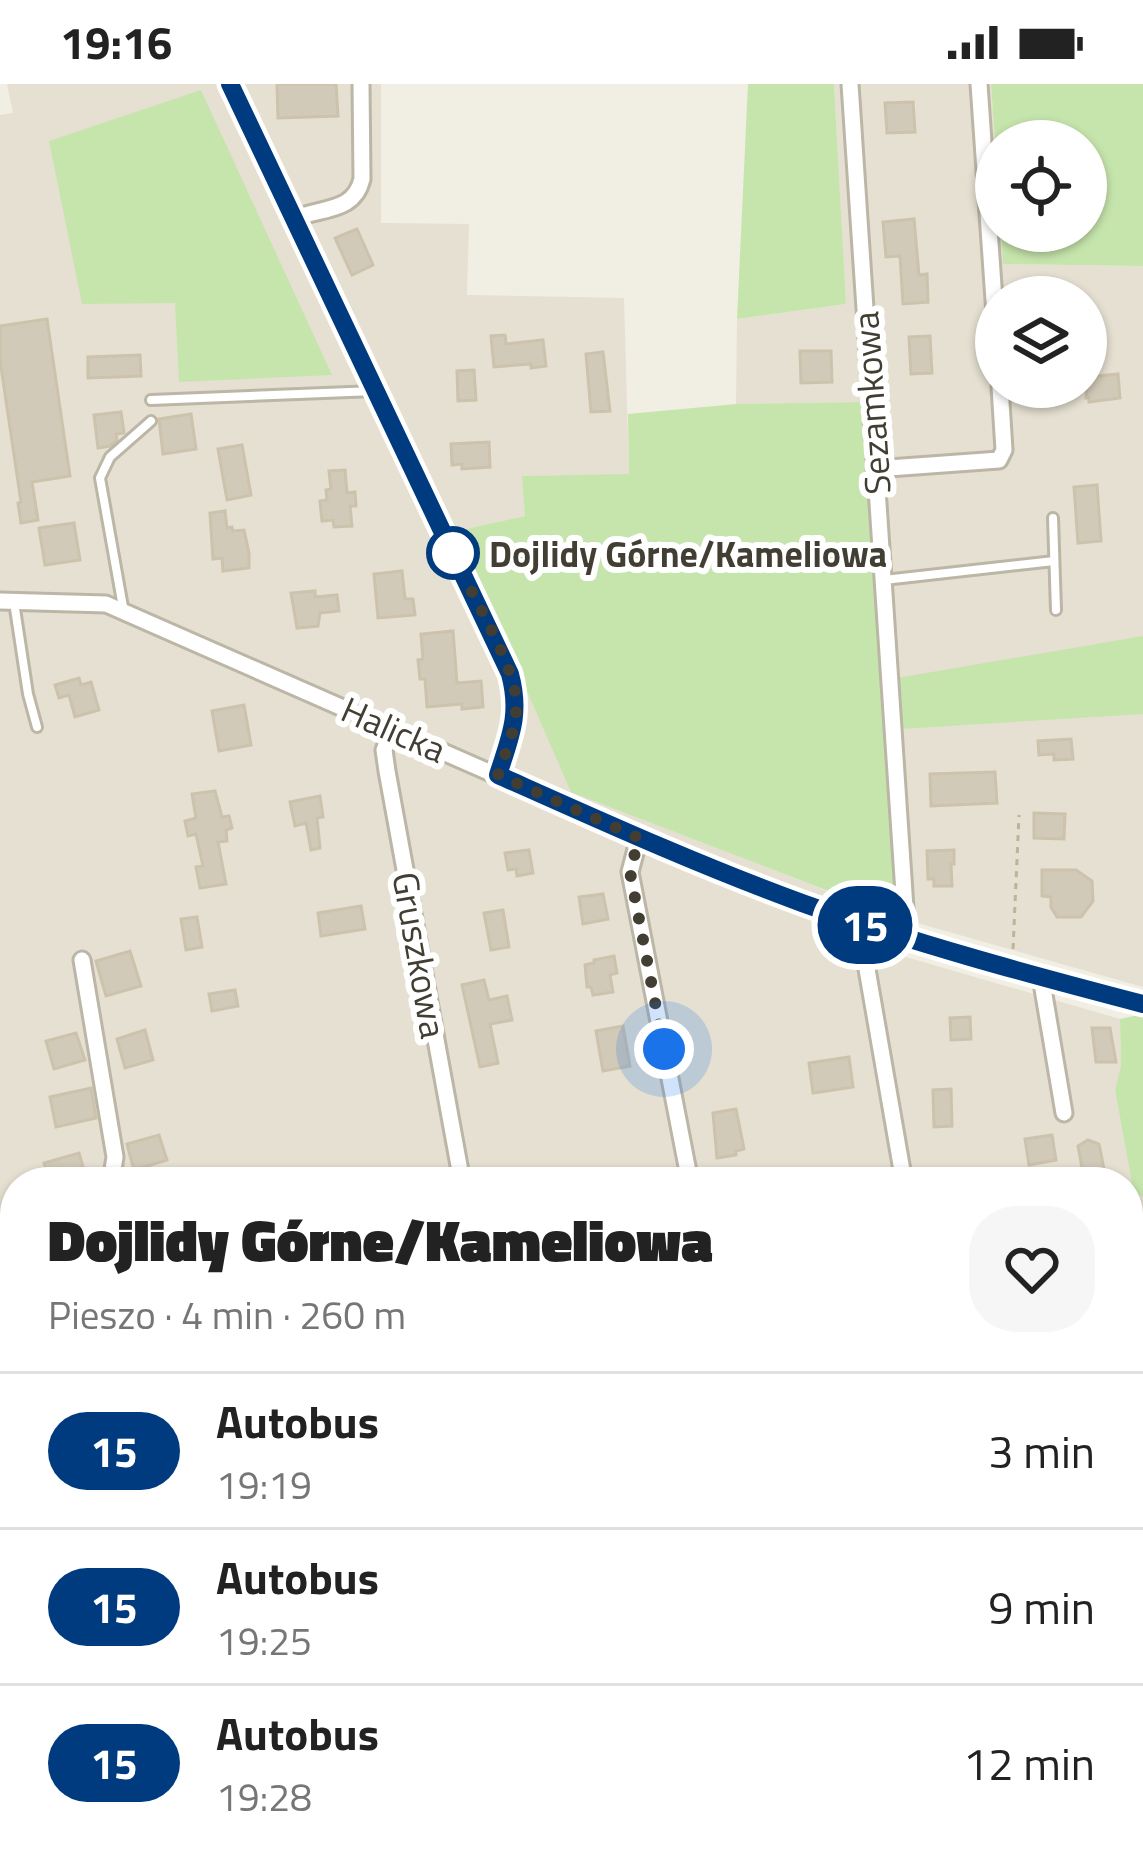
<!DOCTYPE html>
<html lang="pl">
<head>
<meta charset="utf-8">
<style>
  :root { --surface:#fff; --page:#f6f6f6; --text:#222; --muted:#767676; --line:#e0e0e0 }
  body { margin:0; font-family:"Titillium Web",sans-serif; background:var(--page); color:var(--text); height:100vh; display:flex; flex-direction:column; font-size:45px; white-space:nowrap }
  * { box-sizing:border-box; margin:0 }
  p { font-size:39px; color:var(--muted) }
  .icon { flex:none; width:66px; height:66px; fill:none; stroke:currentColor; stroke-width:2; stroke-linecap:round; stroke-linejoin:round }
  .map { position:relative; flex:1; overflow:hidden }
  .panel { position:absolute; left:0px; top:1083px; width:1143px; height:696px; display:flex; flex-direction:column; background:var(--surface); border-radius:48px 48px 0 0; box-shadow:0 3px 9px #0004 }
  .panel>* { flex:none }
  .badge { padding:0 24px; border-radius:39px; font-size:42px; line-height:78px }
  .buttons { position:absolute; left:975px; top:36px; display:grid; gap:24px }
  .buttons a { display:grid; place-items:center; width:132px; height:132px; border-radius:50%; background:var(--surface); box-shadow:0 3px 9px #0004; font-size:60px }
  .you { position:absolute; width:60px; height:60px; margin:-30px; border:9px solid #fff; border-radius:50%; background:#1a73e8; box-shadow:0 0 0 18px #1a73e833 }
  .map>.badge { position:absolute; translate:-50% -50%; box-shadow:0 0 0 6px #fff }
  .round { display:grid; place-items:center; flex:none; width:126px; height:126px; border-radius:48px; background:var(--page) }
  .head { display:flex; align-items:center; justify-content:space-between; height:204px; padding:0 48px }
  h1 { font-size:57px; font-weight:800; line-height:90px }
  ul { padding:0; list-style:none }
  li { display:flex; align-items:center; gap:36px; height:156px; padding:0 48px; border-top:3px solid var(--line) }
  li div { flex:1 }
  li b { display:block; font-size:45px }
  li em { font-style:normal }
  li .badge { min-width:132px; font-weight:700; text-align:center }
  .status { display:flex; justify-content:space-between; align-items:center; height:84px; padding:0 60px; background:var(--surface); direction:ltr }
  .status svg { height:33px; fill:currentColor }
  .map>svg:first-child { display:block }
</style>
</head>
<body>
<div class="status"><b>19:16</b><svg viewBox="0 0 49 12"><path d="M0 12V9h3v3zM5 12V6h3v6zM10 12V3h3v9zM15 12V0h3v12zM26 1h20v11H26zM47 4h2v5h-2z"/></svg></div>
<div class="map">
<svg width="1143" height="1779" viewBox="0 0 1143 1779">
  <rect width="100%" height="100%" fill="#f1eee3"/>
  <g fill="#e5e0d1" fill-rule="evenodd">
    <path d="M 7,0 L 381,0 L 381,139 L 469,140 L 467,211 L 624,214 L 629,391 L 523,392 L 525,432 L 458,447 L 571,707 L 863,821 L 868,862 L 1120,935 L 1121,981 L 1115,1006 L 1134,1111 L 1143,1112 L 1143,1779 L 452,1779 L 449,1764 L 1128,1764 L 1128,1098 L 15,1098 L 15,1260 L 0,1263 L 0,31 L 13,29 Z"/>
    <path d="M 834,0 L 991,0 L 996,73 L 996,147 L 1001,147 L 1003,180 L 1143,182 L 1143,903 L 896,833 L 863,318 L 736,320 L 737,235 L 846,220 ZM 996,213 L 1086,213 L 1086,303 L 996,303 Z"/>
    <path d="M 15,1450 L 15,1616 L 0,1621 L 0,1454 Z"/>
    <path d="M 0,1624 L 15,1668 L 15,1721 L 0,1725 Z"/>
  </g>
  <g fill="#c6e5ac">
    <path d="M 748,0 L 834,0 L 846,220 L 737,235 Z"/>
    <path d="M 991,0 L 1143,0 L 1143,182 L 1003,180 L 1001,147 L 1086,147 L 1086,57 L 996,57 L 996,73 Z"/>
    <path d="M 201,6 L 332,291 L 179,298 L 175,219 L 82,220 L 49,57 Z"/>
    <path d="M 863,318 L 896,833 L 571,708 L 457,447 L 525,432 L 522,392 L 629,390 L 628,330 L 736,320 Z"/>
    <path d="M 1143,552 L 1143,630 L 901,645 L 897,594 Z"/>
    <path d="M 1143,930 L 1143,1112 L 1134,1111 L 1115,1006 L 1121,981 L 1120,935 Z"/>
  </g>
  <g fill="#d2cab8" stroke="#cdc2ac" stroke-width="3">
    <path d="M 277,0 L 336,0 L 338,32 L 278,34 Z"/>
    <path d="M 913,18 L 915,48 L 887,49 L 885,19 Z"/>
    <path d="M 914,135 L 919,191 L 927,190 L 928,218 L 903,220 L 900,172 L 886,173 L 883,138 Z"/>
    <path d="M 357,145 L 373,181 L 352,191 L 335,154 Z"/>
    <path d="M 47,235 L 70,392 L 32,398 L 38,436 L 21,439 L 18,419 L 21,418 L 0,276 L 0,242 Z"/>
    <path d="M 505,251 L 506,260 L 543,256 L 546,282 L 531,284 L 531,280 L 494,283 L 491,252 Z"/>
    <path d="M 930,252 L 932,289 L 911,290 L 909,253 Z"/>
    <path d="M 800,267 L 831,267 L 832,298 L 801,299 Z"/>
    <path d="M 603,268 L 610,327 L 591,328 L 586,270 Z"/>
    <path d="M 140,271 L 141,292 L 88,294 L 88,273 Z"/>
    <path d="M 474,286 L 476,316 L 458,317 L 457,287 Z"/>
    <path d="M 1118,290 L 1120,314 L 1089,318 L 1089,314 L 1086,314 L 1088,293 Z"/>
    <path d="M 121,328 L 124,349 L 116,350 L 117,356 L 110,362 L 98,364 L 94,331 Z"/>
    <path d="M 191,330 L 196,365 L 163,370 L 159,335 Z"/>
    <path d="M 489,358 L 490,383 L 462,385 L 462,380 L 452,381 L 451,360 Z"/>
    <path d="M 242,361 L 251,411 L 227,416 L 218,365 Z"/>
    <path d="M 345,386 L 347,409 L 355,408 L 356,422 L 350,422 L 352,442 L 334,443 L 333,436 L 322,437 L 320,417 L 327,416 L 326,406 L 331,405 L 329,387 Z"/>
    <path d="M 1097,401 L 1101,457 L 1078,459 L 1074,403 Z"/>
    <path d="M 225,427 L 227,444 L 232,443 L 233,447 L 244,446 L 249,469 L 249,484 L 223,487 L 222,474 L 213,475 L 210,429 Z"/>
    <path d="M 74,439 L 80,476 L 45,481 L 39,444 Z"/>
    <path d="M 402,487 L 405,515 L 413,515 L 415,531 L 378,534 L 374,490 Z"/>
    <path d="M 315,507 L 315,513 L 337,511 L 339,527 L 320,529 L 318,542 L 297,544 L 291,509 Z"/>
    <path d="M 453,547 L 457,599 L 481,597 L 483,623 L 462,625 L 462,620 L 427,623 L 425,595 L 420,595 L 418,576 L 423,575 L 421,550 Z"/>
    <path d="M 79,594 L 81,601 L 91,598 L 99,626 L 75,633 L 69,611 L 59,614 L 55,601 Z"/>
    <path d="M 244,621 L 251,661 L 219,667 L 212,627 Z"/>
    <path d="M 1071,655 L 1073,675 L 1054,676 L 1054,670 L 1039,671 L 1038,657 Z"/>
    <path d="M 995,688 L 997,719 L 931,722 L 930,690 Z"/>
    <path d="M 215,707 L 222,733 L 229,732 L 232,744 L 226,746 L 227,757 L 218,758 L 226,800 L 200,804 L 196,783 L 203,782 L 196,750 L 188,752 L 185,737 L 196,734 L 192,710 Z"/>
    <path d="M 320,712 L 323,733 L 317,734 L 320,764 L 311,766 L 306,739 L 295,742 L 290,718 Z"/>
    <path d="M 1034,729 L 1065,730 L 1064,755 L 1034,754 Z"/>
    <path d="M 529,766 L 533,789 L 517,792 L 516,785 L 508,786 L 505,769 Z"/>
    <path d="M 954,766 L 954,780 L 951,780 L 952,802 L 934,802 L 934,795 L 928,795 L 927,767 Z"/>
    <path d="M 1042,786 L 1076,786 L 1092,797 L 1093,817 L 1081,833 L 1057,833 L 1051,823 L 1051,813 L 1042,812 Z"/>
    <path d="M 603,810 L 608,835 L 583,840 L 579,813 Z"/>
    <path d="M 361,822 L 365,845 L 321,852 L 318,829 Z"/>
    <path d="M 503,826 L 509,863 L 491,866 L 484,829 Z"/>
    <path d="M 197,833 L 202,863 L 186,866 L 181,835 Z"/>
    <path d="M 130,867 L 141,902 L 106,912 L 96,877 Z"/>
    <path d="M 614,872 L 617,889 L 610,891 L 613,908 L 593,911 L 591,903 L 587,903 L 585,881 L 594,879 L 594,876 Z"/>
    <path d="M 484,896 L 489,916 L 507,912 L 512,936 L 490,940 L 498,979 L 480,983 L 462,901 Z"/>
    <path d="M 235,906 L 238,922 L 212,927 L 209,910 Z"/>
    <path d="M 970,933 L 971,955 L 951,956 L 950,934 Z"/>
    <path d="M 623,942 L 630,982 L 603,987 L 596,947 Z"/>
    <path d="M 1092,944 L 1110,944 L 1116,978 L 1096,978 Z"/>
    <path d="M 145,946 L 153,976 L 125,984 L 117,955 Z"/>
    <path d="M 76,949 L 85,976 L 54,985 L 46,957 Z"/>
    <path d="M 849,973 L 853,1003 L 813,1009 L 809,979 Z"/>
    <path d="M 91,1004 L 96,1034 L 56,1043 L 50,1013 Z"/>
    <path d="M 951,1005 L 952,1042 L 934,1043 L 933,1006 Z"/>
    <path d="M 736,1025 L 744,1065 L 736,1067 L 736,1071 L 717,1074 L 713,1029 Z"/>
    <path d="M 159,1051 L 167,1076 L 134,1086 L 127,1060 Z"/>
    <path d="M 1052,1051 L 1056,1076 L 1029,1081 L 1025,1055 Z"/>
    <path d="M 1088,1056 L 1099,1060 L 1104,1085 L 1083,1089 L 1078,1062 Z"/>
    <path d="M 79,1069 L 86,1093 L 70,1098 L 49,1098 L 44,1079 Z"/>
    <path d="M 1143,1272 L 1143,1328 L 1128,1330 L 1128,1304 L 1134,1303 L 1128,1275 Z"/>
    <path d="M 1143,1574 L 1143,1605 L 1128,1608 L 1128,1577 Z"/>
    <path d="M 1142,1646 L 1143,1681 L 1128,1684 L 1128,1649 Z"/>
    <path d="M 719,1764 L 722,1779 L 671,1779 L 670,1772 Z"/>
  </g>
  <g fill="none" stroke-linecap="round" stroke-linejoin="round">
    <g stroke="#bcb6a6" stroke-width="14">
      <g id="lane">
        <path d="M 151,316 L 375,307"/>
        <path d="M 1053,434 L 1056,526"/>
        <path d="M 884,496 L 1054,477"/>
        <path d="M 14,518 L 28,610 L 37,643"/>
        <path d="M 123,523 L 100,394 L 110,373 L 151,337"/>
        <path d="M 0,1357 L 15,1352"/>
        <path d="M 0,1534 L 15,1529"/>
        <path d="M 465,1764 L 468,1779"/>
      </g>
    </g>
    <g stroke="#bcb6a6" stroke-width="21">
      <g id="street">
        <path d="M 230,0 L 510,590 C 521,631 510,653 498,691"/>
        <path d="M 850,0 L 907,854"/>
        <path d="M 979,0 L 996,245"/>
        <path d="M 294,135 C 321,123 354,129 362,95 L 361,0"/>
        <path d="M 875,385 L 999,376 L 1004,366 L 1000,303"/>
        <path d="M 0,517 L 106,520 L 639,754 L 744,797 L 907,854 L 1143,920"/>
        <path d="M 393,644 L 384,666 L 387,687 L 462,1098"/>
        <path d="M 639,754 L 630,788 L 690,1098"/>
        <path d="M 859,839 L 904,1098"/>
        <path d="M 82,876 L 115,1073 L 111,1098"/>
        <path d="M 1041,893 L 1064,1029"/>
        <path d="M 0,1154 L 15,1150"/>
        <path d="M 810,1764 L 812,1779"/>
        <path d="M 921,1764 L 924,1779"/>
        <path d="M 1103,1764 L 1106,1779"/>
      </g>
    </g>
    <path stroke="#bdb397" stroke-width="3" stroke-dasharray="6 6" stroke-linecap="butt" d="M 1013,865 L 1019,731"/>
    <use href="#lane" stroke="#fff" stroke-width="8"/>
    <use href="#street" stroke="#fff" stroke-width="15"/>
  </g>
  <g fill="none" stroke-linecap="round" stroke-linejoin="round">
    <g stroke="#fff" stroke-width="27">
      <path id="line" d="M 230,0 L 510,590 C 521,631 510,653 498,691 C 599,736 698,781 802,819 C 913,859 1028,890 1143,920"/>
    </g>
    <use href="#line" stroke="#003b80" stroke-width="18"/>
    <path stroke="#423e33" stroke-width="12" stroke-dasharray="0 21.6" d="M 453,469 C 469,507 515,580 516,617 C 518,643 505,668 498,691 L 639,754 L 630,788 L 664,965"/>
  </g>
  <circle fill="#fff" stroke="#003b80" stroke-width="6" cx="453" cy="469" r="24"/>
  <g text-anchor="middle" dominant-baseline="central" stroke-width="12" stroke-linejoin="round" paint-order="stroke">
    <g font-size="36" fill="#423e33" stroke="#fff">
      <text transform="translate(871 319) rotate(-94)">Sezamkowa</text>
      <text transform="translate(394 645) rotate(24)">Halicka</text>
      <text transform="translate(420 871) rotate(80)">Gruszkowa</text>
    </g>
    <g font-size="36" font-weight="bold" fill="#423e33" stroke="#fff" text-anchor="start">
      <text x="489" y="469">Dojlidy Górne/Kameliowa</text>
    </g>
  </g>
</svg>
<div class="buttons">
<a><svg class="icon" aria-label="locate" viewBox="0 0 24 24"><circle cx="12" cy="12" r="6"/><path d="M12 2v4M12 18v4M2 12h4M18 12h4"/></svg></a>
<a><svg class="icon" aria-label="layers" viewBox="0 0 24 24"><path d="M12 4l9 5-9 5-9-5zM3 14l9 5 9-5"/></svg></a>
</div>
<div class="you" style="left:664px;top:965px"></div>
<b class="badge" style="left:865px;top:841px;background:#003b80;color:#fff">15</b>
<section class="panel">
<div class="head"><div><h1>Dojlidy Górne/Kameliowa</h1><p>Pieszo · 4 min · 260 m</p></div><a class="round"><svg class="icon" aria-label="heart" viewBox="0 0 24 24"><path d="M12 20l-8-8c-3-5 5-10 8-4 3-6 11-1 8 4z"/></svg></a></div>
<ul>
<li><span class="badge" style="background:#003b80;color:#fff">15</span><div><b>Autobus</b><p>19:19</p></div><em>3 min</em></li>
<li><span class="badge" style="background:#003b80;color:#fff">15</span><div><b>Autobus</b><p>19:25</p></div><em>9 min</em></li>
<li><span class="badge" style="background:#003b80;color:#fff">15</span><div><b>Autobus</b><p>19:28</p></div><em>12 min</em></li>
</ul>
</section>
</div>
</body>
</html>
